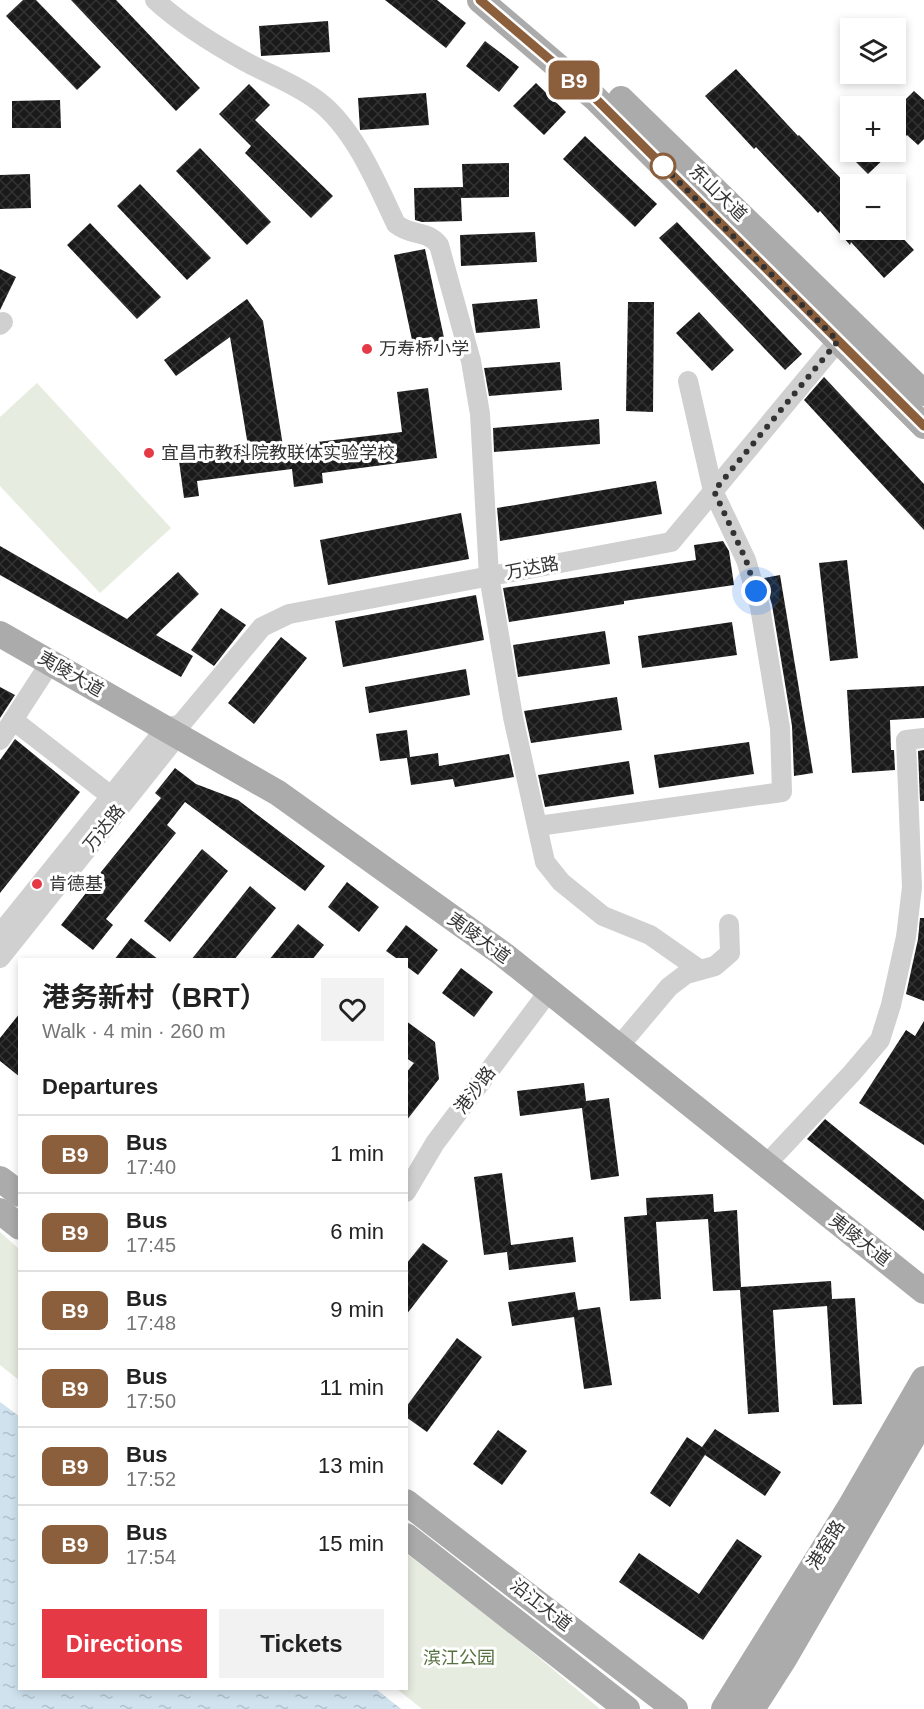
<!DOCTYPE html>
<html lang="en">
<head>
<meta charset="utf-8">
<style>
  :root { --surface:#fff; --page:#f2f2f2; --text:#222; --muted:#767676; --line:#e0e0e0; --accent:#e63946 }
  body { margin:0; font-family:Arial,"Noto Sans SC",sans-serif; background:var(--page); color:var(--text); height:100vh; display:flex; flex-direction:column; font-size:22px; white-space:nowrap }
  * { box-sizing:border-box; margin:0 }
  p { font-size:20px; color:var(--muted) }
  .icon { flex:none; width:33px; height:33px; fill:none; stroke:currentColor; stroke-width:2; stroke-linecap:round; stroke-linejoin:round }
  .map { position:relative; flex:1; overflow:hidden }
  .panel { position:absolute; left:18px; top:958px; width:390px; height:732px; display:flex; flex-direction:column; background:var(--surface); border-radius:0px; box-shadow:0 3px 9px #0003 }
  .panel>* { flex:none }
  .badge { padding:0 12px; border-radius:9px; font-size:21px; line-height:39px }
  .buttons { position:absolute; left:840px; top:18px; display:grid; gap:12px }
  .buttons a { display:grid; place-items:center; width:66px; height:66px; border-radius:0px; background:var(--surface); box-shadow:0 3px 9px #0003; font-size:30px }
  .you { position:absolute; width:30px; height:30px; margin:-15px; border:4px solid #fff; border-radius:50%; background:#1a73e8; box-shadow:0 0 0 9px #1a73e833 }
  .map>.badge { position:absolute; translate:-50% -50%; box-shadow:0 0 0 3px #fff }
  h2 { padding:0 24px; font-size:22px; line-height:54px }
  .round { display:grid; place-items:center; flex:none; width:63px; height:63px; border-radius:0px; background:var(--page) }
  .head { display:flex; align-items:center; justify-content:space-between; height:102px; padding:0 24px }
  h1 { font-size:28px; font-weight:700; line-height:45px }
  .button { display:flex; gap:12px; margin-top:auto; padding:12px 24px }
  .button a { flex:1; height:69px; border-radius:0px; background:var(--accent); color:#fff; font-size:24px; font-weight:700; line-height:69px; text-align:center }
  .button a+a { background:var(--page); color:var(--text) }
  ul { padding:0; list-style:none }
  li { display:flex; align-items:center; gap:18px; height:78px; padding:0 24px; border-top:2px solid var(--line) }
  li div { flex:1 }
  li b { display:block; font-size:22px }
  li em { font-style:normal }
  li .badge { min-width:66px; font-weight:700; text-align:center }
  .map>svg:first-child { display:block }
</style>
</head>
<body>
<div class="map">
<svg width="924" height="1709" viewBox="0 0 924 1709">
  <defs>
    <pattern id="water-ripples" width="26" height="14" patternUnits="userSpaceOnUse" patternTransform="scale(1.5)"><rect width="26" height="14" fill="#cfe2ee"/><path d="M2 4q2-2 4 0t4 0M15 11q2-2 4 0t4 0" fill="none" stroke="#b2c2cd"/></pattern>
    <pattern id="building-cross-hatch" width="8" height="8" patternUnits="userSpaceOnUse" patternTransform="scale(1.5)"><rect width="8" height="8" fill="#1a1a1a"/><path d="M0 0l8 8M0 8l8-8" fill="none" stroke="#333"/></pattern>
  </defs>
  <rect width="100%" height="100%" fill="#fff"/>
  <g fill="#e6ecdf">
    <path d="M 37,383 L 171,528 L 100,593 L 0,486 L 0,417 Z"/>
    <path d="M 0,1232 L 19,1249 L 19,1380 L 0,1365 Z"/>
    <path d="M 407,1554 L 517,1639 L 600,1709 L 422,1709 L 397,1689 L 406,1689 Z"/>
  </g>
  <path fill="url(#water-ripples)" d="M 0,1402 L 19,1416 L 20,1689 L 376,1689 L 401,1709 L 0,1709 Z"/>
  <g fill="url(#building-cross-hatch)">
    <path d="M 23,0 L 36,0 L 101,67 L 77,90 L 6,16 Z"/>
    <path d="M 71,0 L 116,0 L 200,88 L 176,111 Z"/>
    <path d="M 385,0 L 437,0 L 466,23 L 446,48 Z"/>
    <path d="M 328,21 L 330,52 L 261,56 L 259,26 Z"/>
    <path d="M 485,41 L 519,67 L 499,92 L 466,66 Z"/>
    <path d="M 736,69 L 798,136 L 799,135 L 850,188 L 850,230 L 895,230 L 914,250 L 884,278 L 851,242 L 850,245 L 820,211 L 818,213 L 756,147 L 754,149 L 705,96 Z"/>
    <path d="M 536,83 L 566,112 L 544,135 L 513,106 Z"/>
    <path d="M 249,84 L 270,105 L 255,120 L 333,196 L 311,218 L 245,153 L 251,146 L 219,114 Z"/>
    <path d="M 914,91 L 924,100 L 924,139 L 918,145 L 907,135 L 896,147 L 896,109 Z"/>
    <path d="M 426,93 L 429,125 L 360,130 L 358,98 Z"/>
    <path d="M 60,100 L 61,128 L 12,128 L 12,101 Z"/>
    <path d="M 585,136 L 657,204 L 635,227 L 563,159 Z"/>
    <path d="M 200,148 L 271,222 L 247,245 L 176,171 Z"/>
    <path d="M 846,152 L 891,152 L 868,174 Z"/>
    <path d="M 509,163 L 509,197 L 461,198 L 462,221 L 422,222 L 415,220 L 414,188 L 463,187 L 462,164 Z"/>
    <path d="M 30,174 L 31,208 L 0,209 L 0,175 Z"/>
    <path d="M 140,184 L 211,258 L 187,280 L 117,206 Z"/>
    <path d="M 677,222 L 802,354 L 785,370 L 659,238 Z"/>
    <path d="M 90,223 L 161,297 L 137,319 L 67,245 Z"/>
    <path d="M 535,232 L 537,262 L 461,266 L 460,235 Z"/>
    <path d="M 425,249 L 446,347 L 415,354 L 394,255 Z"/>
    <path d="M 0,269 L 16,277 L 0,310 Z"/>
    <path d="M 247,299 L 263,321 L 283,446 L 402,432 L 397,392 L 428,388 L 437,458 L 322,473 L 323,483 L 294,487 L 292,469 L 197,481 L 199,496 L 184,498 L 179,461 L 249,452 L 230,337 L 176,376 L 164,360 Z"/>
    <path d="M 537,299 L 540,328 L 476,333 L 472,304 Z"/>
    <path d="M 628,302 L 654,302 L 653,412 L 626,411 Z"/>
    <path d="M 699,312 L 734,350 L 712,371 L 676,333 Z"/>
    <path d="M 560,362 L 562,390 L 489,396 L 484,368 Z"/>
    <path d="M 824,377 L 924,484 L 924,530 L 804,400 Z"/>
    <path d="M 599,419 L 600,444 L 494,452 L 493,428 Z"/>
    <path d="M 656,481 L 662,514 L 500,541 L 497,508 Z"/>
    <path d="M 461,513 L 469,559 L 328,585 L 320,540 Z"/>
    <path d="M 723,541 L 729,551 L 734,585 L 624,601 L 624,604 L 509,622 L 503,588 L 696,560 L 694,545 Z"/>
    <path d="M 0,546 L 127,619 L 178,572 L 199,594 L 156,635 L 193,656 L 181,677 L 0,575 Z"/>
    <path d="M 847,560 L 858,658 L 830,661 L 819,563 Z"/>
    <path d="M 780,575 L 813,773 L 794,776 L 792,726 L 772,605 L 764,578 Z"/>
    <path d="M 476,595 L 484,640 L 343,667 L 335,621 Z"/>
    <path d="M 221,608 L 246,625 L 214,666 L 191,650 Z"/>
    <path d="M 732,622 L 737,655 L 642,668 L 638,636 Z"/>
    <path d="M 605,631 L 610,664 L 518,677 L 513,645 Z"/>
    <path d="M 281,637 L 307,658 L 254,724 L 228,703 Z"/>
    <path d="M 466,669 L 470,695 L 369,713 L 365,687 Z"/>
    <path d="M 924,686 L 924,718 L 890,720 L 891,750 L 894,750 L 895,770 L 852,773 L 847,690 Z"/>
    <path d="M 0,687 L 15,695 L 0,718 Z"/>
    <path d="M 617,697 L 622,730 L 531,743 L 524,711 Z"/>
    <path d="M 407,730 L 410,757 L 438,753 L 439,766 L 509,754 L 514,777 L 455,787 L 453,779 L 411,785 L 407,758 L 380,761 L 376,734 Z"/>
    <path d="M 15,739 L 80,792 L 0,893 L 0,760 Z"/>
    <path d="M 749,742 L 754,774 L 659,788 L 654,755 Z"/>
    <path d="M 924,750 L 924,801 L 920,801 L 918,751 Z"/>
    <path d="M 629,761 L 634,794 L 545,807 L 538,775 Z"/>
    <path d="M 175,768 L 196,784 L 238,800 L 325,866 L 305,891 L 185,802 L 167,825 L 176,833 L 106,919 L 113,925 L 93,950 L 61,925 L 93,884 L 92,883 L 161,798 L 155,793 Z"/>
    <path d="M 202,849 L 228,871 L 170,942 L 144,921 Z"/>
    <path d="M 347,882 L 379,907 L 359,932 L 328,907 Z"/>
    <path d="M 250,886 L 276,908 L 234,960 L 191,960 Z"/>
    <path d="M 920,918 L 924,918 L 924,1001 L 906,994 L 918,939 Z"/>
    <path d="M 298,924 L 324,945 L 312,960 L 269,960 Z"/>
    <path d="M 406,925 L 438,950 L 418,975 L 406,966 L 406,960 L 399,960 L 386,951 Z"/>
    <path d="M 131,938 L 159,960 L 114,960 Z"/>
    <path d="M 461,968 L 493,992 L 474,1017 L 442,993 Z"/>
    <path d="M 20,1013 L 20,1077 L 0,1061 L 0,1038 Z"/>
    <path d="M 406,1021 L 435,1042 L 439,1079 L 406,1121 L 406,1073 L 414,1063 L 406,1058 Z"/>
    <path d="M 924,1021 L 924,1145 L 859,1103 L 906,1030 L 915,1036 Z"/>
    <path d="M 584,1083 L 586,1101 L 609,1098 L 619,1176 L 591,1180 L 582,1108 L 520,1116 L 517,1091 Z"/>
    <path d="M 825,1119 L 924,1200 L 924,1231 L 807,1139 Z"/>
    <path d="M 502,1173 L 511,1245 L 573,1237 L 576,1262 L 509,1270 L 507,1252 L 484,1255 L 474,1177 Z"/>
    <path d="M 713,1194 L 714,1212 L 737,1210 L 741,1287 L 831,1281 L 832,1299 L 855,1298 L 862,1404 L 833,1405 L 827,1306 L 773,1310 L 779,1412 L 748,1414 L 740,1290 L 713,1291 L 708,1219 L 656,1222 L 661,1299 L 630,1301 L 624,1217 L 647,1215 L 646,1198 Z"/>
    <path d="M 423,1243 L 448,1261 L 406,1315 L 406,1264 Z"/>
    <path d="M 575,1292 L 578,1310 L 600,1307 L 612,1385 L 584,1389 L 574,1317 L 512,1326 L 508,1302 Z"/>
    <path d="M 457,1338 L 482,1357 L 427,1432 L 406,1417 L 406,1407 Z"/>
    <path d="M 715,1429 L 781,1472 L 765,1496 L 705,1455 L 670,1507 L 650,1493 L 687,1437 L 702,1447 Z"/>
    <path d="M 498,1430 L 527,1451 L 502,1485 L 473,1464 Z"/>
    <path d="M 737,1539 L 762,1556 L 703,1640 L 619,1582 L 639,1553 L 699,1594 Z"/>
  </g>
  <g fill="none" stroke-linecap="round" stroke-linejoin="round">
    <g stroke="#d0d0d0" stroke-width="20">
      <path d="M 155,0 C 181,24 215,45 246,62 C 270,75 296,84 318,101 C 354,128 377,184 396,224 C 412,237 426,229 439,245 L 471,361 L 480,414 L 489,576 L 513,717 L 545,862 L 561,882 L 603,916 L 650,935 L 700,970"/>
      <path d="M 0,325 L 3,322"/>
      <path d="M 13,720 L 111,796"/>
      <path d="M 0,740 L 50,663"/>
      <path d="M 538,826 L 782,792 L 780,728 L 760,607 L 746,560 L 713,491 L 688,381"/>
      <path d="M 0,934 L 166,728 L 178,725"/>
      <path d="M 0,958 L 178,735 L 181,724 L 262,627 L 289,614 L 671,542 L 838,341"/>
      <path d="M 626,1038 L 669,987 L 686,974 L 715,966 L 730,953 L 729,924"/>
      <path d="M 775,1155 L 852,1073 L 880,1040 L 891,1005 L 906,937 L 912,887 L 906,740 L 924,738"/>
      <path d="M 406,1192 L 435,1143 L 549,991"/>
    </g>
    <g stroke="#ababab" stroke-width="26">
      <path d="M 480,0 L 595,98 L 924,426"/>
      <path d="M 621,99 L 924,393"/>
      <path d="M 0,634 L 278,793 L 504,955 L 924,1291"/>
      <path d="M 0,1179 L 20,1194"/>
      <path d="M 0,1211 L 20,1227"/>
      <path d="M 406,1502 L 675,1709"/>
      <path d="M 406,1536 L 627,1709"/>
      <path d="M 724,1709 L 850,1507 L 924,1379"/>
      <path d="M 752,1709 L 784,1659 L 924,1418"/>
    </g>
  </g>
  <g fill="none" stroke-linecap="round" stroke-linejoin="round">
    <g stroke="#fff" stroke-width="14">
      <path id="line" d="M 480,0 L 595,98 L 924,426"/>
    </g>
    <use href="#line" stroke="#8b5e3c" stroke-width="9"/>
    <path stroke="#333" stroke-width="6" stroke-dasharray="0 10.8" d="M 663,166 L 660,163 L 838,341 L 714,491 L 746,560 L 756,591"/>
  </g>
  <circle fill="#fff" stroke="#8b5e3c" stroke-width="3" cx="663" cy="166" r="12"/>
  <g fill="#e63946" stroke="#fff" stroke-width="2">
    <circle cx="367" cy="349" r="6"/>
    <circle cx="149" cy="453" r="6"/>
    <circle cx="37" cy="884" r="6"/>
  </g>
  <g text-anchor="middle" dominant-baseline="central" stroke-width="6" stroke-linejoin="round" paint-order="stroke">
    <g font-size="18" fill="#333" stroke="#fff">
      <text transform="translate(718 193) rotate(44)">东山大道</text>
      <text transform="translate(532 568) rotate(-11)">万达路</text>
      <text transform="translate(71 674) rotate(30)">夷陵大道</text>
      <text transform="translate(104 828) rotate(-51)">万达路</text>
      <text transform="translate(479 938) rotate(36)">夷陵大道</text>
      <text transform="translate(475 1090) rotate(-53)">港沙路</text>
      <text transform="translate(860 1240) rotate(38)">夷陵大道</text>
      <text transform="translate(826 1545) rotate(-58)">港窑路</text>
      <text transform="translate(541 1605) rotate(38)">沿江大道</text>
    </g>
    <g font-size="18" fill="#333" stroke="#fff" text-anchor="start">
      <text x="379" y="349">万寿桥小学</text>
      <text x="161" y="453">宜昌市教科院教联体实验学校</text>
      <text x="49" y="884">肯德基</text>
    </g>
    <g font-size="18" fill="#56703f" stroke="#fff">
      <text x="459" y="1658">滨江公园</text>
    </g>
  </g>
</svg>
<div class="buttons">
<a><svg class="icon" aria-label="layers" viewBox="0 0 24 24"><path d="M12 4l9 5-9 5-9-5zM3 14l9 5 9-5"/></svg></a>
<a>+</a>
<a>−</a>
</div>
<div class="you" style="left:756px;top:591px"></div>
<b class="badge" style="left:574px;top:80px;background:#8b5e3c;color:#fff">B9</b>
<section class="panel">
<div class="head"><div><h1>港务新村（BRT）</h1><p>Walk · 4 min · 260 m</p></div><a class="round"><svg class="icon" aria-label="heart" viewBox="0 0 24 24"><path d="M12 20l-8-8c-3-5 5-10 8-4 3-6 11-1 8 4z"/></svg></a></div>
<h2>Departures</h2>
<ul>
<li><span class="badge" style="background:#8b5e3c;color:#fff">B9</span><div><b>Bus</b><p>17:40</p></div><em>1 min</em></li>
<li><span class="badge" style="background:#8b5e3c;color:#fff">B9</span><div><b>Bus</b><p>17:45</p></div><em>6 min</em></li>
<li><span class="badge" style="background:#8b5e3c;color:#fff">B9</span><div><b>Bus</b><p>17:48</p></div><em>9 min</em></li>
<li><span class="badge" style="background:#8b5e3c;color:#fff">B9</span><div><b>Bus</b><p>17:50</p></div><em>11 min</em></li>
<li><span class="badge" style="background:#8b5e3c;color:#fff">B9</span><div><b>Bus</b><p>17:52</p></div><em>13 min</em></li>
<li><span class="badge" style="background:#8b5e3c;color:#fff">B9</span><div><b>Bus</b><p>17:54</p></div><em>15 min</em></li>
</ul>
<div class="button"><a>Directions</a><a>Tickets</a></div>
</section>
</div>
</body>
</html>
